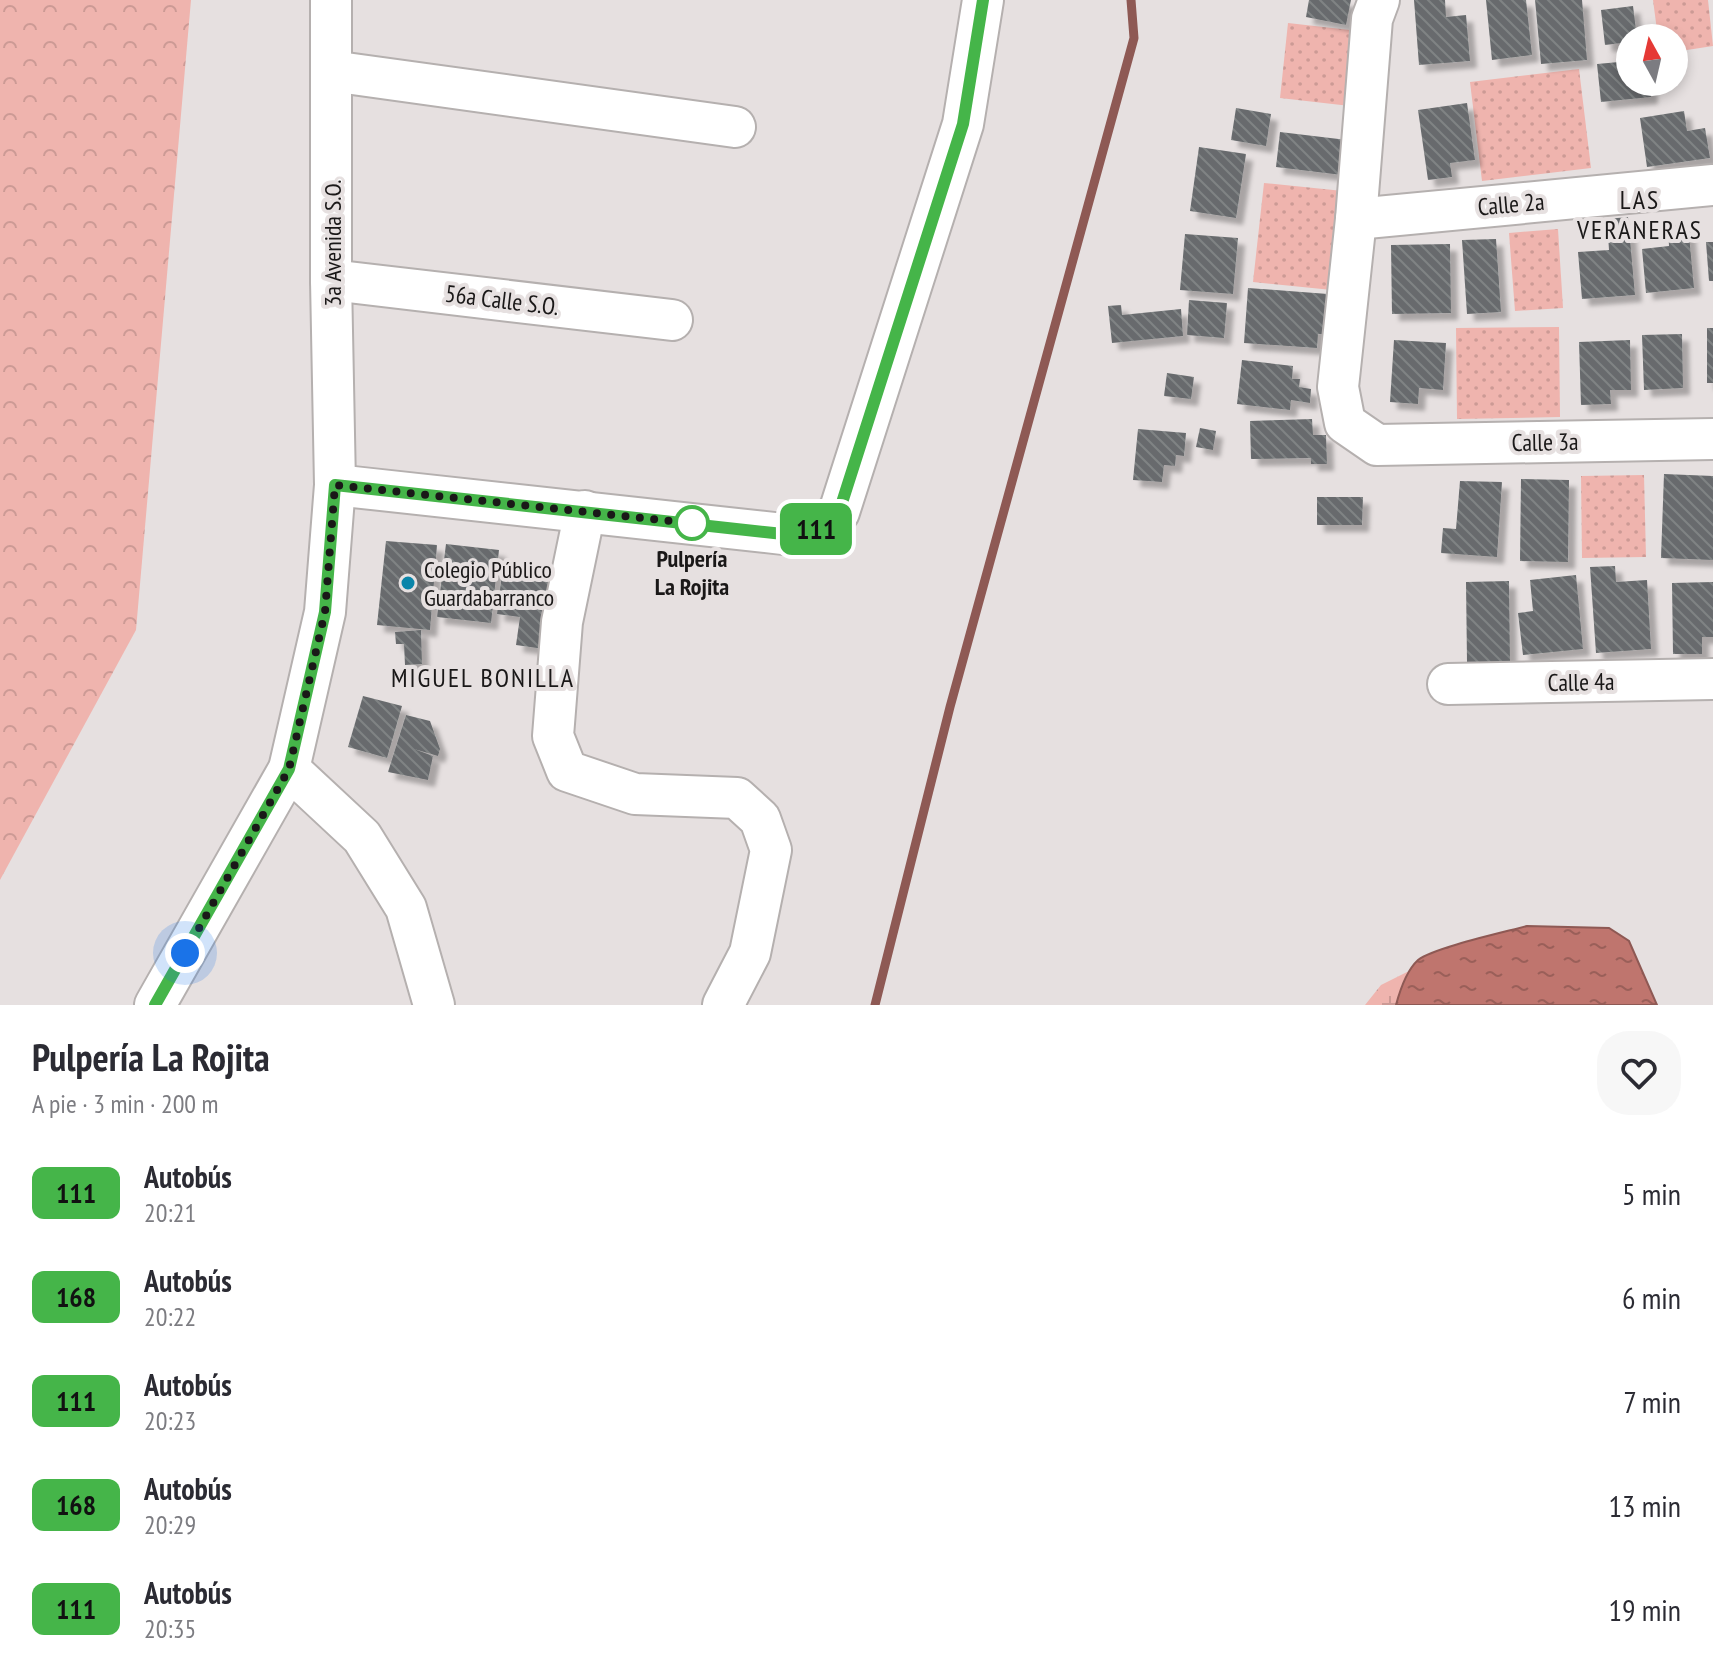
<!DOCTYPE html>
<html lang="es">
<head>
<meta charset="utf-8">
<style>
  :root { --surface:#fff; --page:#f7f7f7; --text:#2b2b33; --muted:#7c7c81 }
  body { margin:0; font-family:"PT Sans Narrow",sans-serif; background:var(--page); color:var(--text); height:100vh; display:flex; flex-direction:column; font-size:30px; white-space:nowrap }
  * { box-sizing:border-box; margin:0 }
  p { font-size:26px; color:var(--muted) }
  .icon { flex:none; width:44px; height:44px; fill:none; stroke:currentColor; stroke-width:2; stroke-linecap:round; stroke-linejoin:round }
  .map { position:relative; height:1005px; overflow:hidden }
  .panel { display:flex; flex-direction:column; background:var(--surface); flex:1 }
  .panel>* { flex:none }
  .badge { padding:0 16px; border-radius:12px; font-size:28px; line-height:52px }
  .needle { width:52px; rotate:352deg }
  .controls { position:absolute; left:1616px; top:24px; display:grid; gap:16px }
  .controls a { display:grid; place-items:center; width:72px; height:72px; border-radius:50%; background:var(--surface); box-shadow:0 4px 12px #0003; font-size:40px }
  .you { position:absolute; width:40px; height:40px; margin:-20px; border:6px solid #fff; border-radius:50%; background:#1a73e8; box-shadow:0 0 0 12px #1a73e833 }
  .map>.badge { position:absolute; translate:-50% -50%; box-shadow:0 0 0 4px #fff }
  .round { display:grid; place-items:center; flex:none; width:84px; height:84px; border-radius:32px; background:var(--page) }
  .head { display:flex; align-items:center; justify-content:space-between; height:136px; padding:0 32px }
  h1 { font-size:38px; font-weight:700; line-height:60px }
  ul { padding:0; list-style:none }
  li { display:flex; align-items:center; gap:24px; height:104px; padding:0 32px }
  li div { flex:1 }
  li b { display:block; font-size:30px }
  li em { font-style:normal }
  li .badge { min-width:88px; font-weight:700; text-align:center }
  .map>svg:first-child { display:block }
</style>
</head>
<body>
<div class="map">
<svg width="1713" height="1005" viewBox="0 0 1713 1005">
  <defs>
    <pattern id="grass-dots" width="8" height="8" patternUnits="userSpaceOnUse" patternTransform="scale(2)"><rect width="8" height="8" fill="#efb4ae"/><path d="M2 2h.1M6 6h.1" fill="none" stroke="#cc9a95" stroke-width="1.8" stroke-linecap="round"/></pattern>
    <pattern id="forest-crowns" width="20" height="18" patternUnits="userSpaceOnUse" patternTransform="scale(2)"><rect width="20" height="18" fill="#efb4ae"/><path d="M2 6a3 3 0 1 1 6 0M12 15a3 3 0 1 1 6 0" fill="none" stroke="#cc9a95"/></pattern>
    <pattern id="wetland-marsh" width="20" height="14" patternUnits="userSpaceOnUse" patternTransform="scale(2)"><rect width="20" height="14" fill="#efb4ae"/><path d="M1 5h8M5 5V1M11 12h8M15 12V8" fill="none" stroke="#cc9a95"/></pattern>
    <pattern id="water-ripples" width="26" height="14" patternUnits="userSpaceOnUse" patternTransform="scale(2)"><rect width="26" height="14" fill="#bf756e"/><path d="M2 4q2-2 4 0t4 0M15 11q2-2 4 0t4 0" fill="none" stroke="#9a5f59"/></pattern>
    <pattern id="building-back-hatch" width="6" height="6" patternUnits="userSpaceOnUse" patternTransform="scale(2)"><rect width="6" height="6" fill="#676b6d"/><path d="M-1 5l2 2M0 0l6 6M5-1l2 2" fill="none" stroke="#808384"/></pattern>
    <filter id="shadow"><feDropShadow dx="7" dy="7" stdDeviation="2" flood-color="#0004"/></filter>
  </defs>
  <rect width="100%" height="100%" fill="#e6e0e0"/>
  <g fill="url(#grass-dots)">
    <path d="M 1653,0 L 1708,0 L 1713,46 L 1674,52 L 1674,38 L 1658,38 Z"/>
    <path d="M 1288,23 L 1359,31 L 1350,106 L 1280,98 Z"/>
    <path d="M 1579,69 L 1591,168 L 1482,181 L 1470,82 Z"/>
    <path d="M 1264,183 L 1343,191 L 1332,290 L 1253,282 Z"/>
    <path d="M 1558,229 L 1563,308 L 1515,311 L 1509,233 Z"/>
    <path d="M 1559,327 L 1560,417 L 1457,419 L 1456,328 Z"/>
    <path d="M 1644,475 L 1646,557 L 1582,558 L 1581,476 Z"/>
  </g>
  <path fill="url(#forest-crowns)" d="M 0,0 L 191,0 L 136,630 L 0,880 Z"/>
  <path fill="url(#wetland-marsh)" d="M 1411,970 L 1402,984 L 1396,1005 L 1365,1005 L 1381,985 Z"/>
  <path fill="url(#water-ripples)" stroke="#8e5954" stroke-width="2" d="M 1527,926 L 1609,928 L 1629,941 L 1657,1005 L 1396,1005 C 1400,990 1406,971 1418,960 C 1433,948 1505,932 1527,926 Z"/>
  <g fill="none" stroke-linecap="round" stroke-linejoin="round">
    <path stroke="#8e5954" stroke-width="9" d="M 875,1005 L 950,707 L 1134,38 L 1131,0"/>
  </g>
  <g fill="url(#building-back-hatch)" filter="url(#shadow)">
    <path d="M 1309,0 L 1351,0 L 1346,25 L 1306,17 Z"/>
    <path d="M 1414,0 L 1445,0 L 1446,17 L 1466,15 L 1470,61 L 1419,65 Z"/>
    <path d="M 1486,0 L 1526,0 L 1532,55 L 1492,60 Z"/>
    <path d="M 1535,0 L 1582,0 L 1587,60 L 1541,64 Z"/>
    <path d="M 1633,6 L 1637,38 L 1630,38 L 1630,42 L 1605,45 L 1601,10 Z"/>
    <path d="M 1630,61 L 1630,82 L 1650,82 L 1651,97 L 1601,102 L 1597,64 Z"/>
    <path d="M 1467,103 L 1475,160 L 1450,163 L 1452,177 L 1428,180 L 1418,110 Z"/>
    <path d="M 1236,108 L 1271,114 L 1266,146 L 1231,140 Z"/>
    <path d="M 1684,111 L 1687,131 L 1705,128 L 1710,158 L 1647,167 L 1640,118 Z"/>
    <path d="M 1280,132 L 1347,140 L 1342,175 L 1276,167 Z"/>
    <path d="M 1199,147 L 1246,154 L 1236,218 L 1190,211 Z"/>
    <path d="M 1628,217 L 1635,295 L 1582,299 L 1578,252 L 1609,250 L 1607,219 Z"/>
    <path d="M 1688,224 L 1694,288 L 1646,293 L 1642,249 L 1669,246 L 1668,226 Z"/>
    <path d="M 1185,234 L 1238,238 L 1233,294 L 1180,290 Z"/>
    <path d="M 1496,239 L 1501,312 L 1467,314 L 1462,240 Z"/>
    <path d="M 1706,242 L 1713,242 L 1713,281 L 1709,281 Z"/>
    <path d="M 1450,244 L 1451,313 L 1392,314 L 1391,245 Z"/>
    <path d="M 1248,288 L 1341,295 L 1338,335 L 1318,334 L 1317,348 L 1244,343 Z"/>
    <path d="M 1189,300 L 1227,303 L 1224,338 L 1187,335 Z"/>
    <path d="M 1121,305 L 1122,315 L 1181,309 L 1183,336 L 1112,343 L 1108,306 Z"/>
    <rect x="1707" y="328" width="6" height="55"/>
    <path d="M 1682,334 L 1683,388 L 1644,390 L 1642,335 Z"/>
    <path d="M 1394,340 L 1446,343 L 1443,390 L 1419,388 L 1418,404 L 1390,402 Z"/>
    <path d="M 1630,340 L 1631,390 L 1610,390 L 1611,404 L 1581,405 L 1579,342 Z"/>
    <path d="M 1242,360 L 1293,366 L 1292,379 L 1300,379 L 1299,387 L 1311,389 L 1310,403 L 1291,400 L 1290,410 L 1237,404 Z"/>
    <path d="M 1167,373 L 1194,377 L 1191,399 L 1164,396 Z"/>
    <path d="M 1312,419 L 1313,435 L 1326,435 L 1327,464 L 1311,464 L 1311,458 L 1251,459 L 1250,421 Z"/>
    <path d="M 1200,428 L 1216,431 L 1213,450 L 1196,447 Z"/>
    <path d="M 1138,429 L 1186,433 L 1184,456 L 1176,455 L 1175,466 L 1164,465 L 1162,482 L 1133,480 Z"/>
    <path d="M 1664,474 L 1713,476 L 1713,560 L 1661,558 Z"/>
    <path d="M 1521,479 L 1569,480 L 1568,562 L 1520,561 Z"/>
    <path d="M 1460,481 L 1502,482 L 1497,557 L 1441,553 L 1443,528 L 1456,529 Z"/>
    <path d="M 1317,497 L 1363,497 L 1362,525 L 1317,525 Z"/>
    <path d="M 386,541 L 437,545 L 430,630 L 377,625 Z"/>
    <path d="M 446,544 L 499,550 L 491,623 L 437,617 Z"/>
    <path d="M 503,565 L 554,571 L 544,649 L 516,645 L 520,617 L 497,614 Z"/>
    <path d="M 1615,566 L 1616,582 L 1647,580 L 1651,649 L 1596,653 L 1590,567 Z"/>
    <path d="M 1576,575 L 1583,649 L 1523,655 L 1518,613 L 1533,611 L 1530,580 Z"/>
    <path d="M 1509,581 L 1510,662 L 1467,662 L 1466,582 Z"/>
    <path d="M 1713,582 L 1713,637 L 1702,637 L 1702,654 L 1673,654 L 1672,583 Z"/>
    <path d="M 421,630 L 422,664 L 405,665 L 404,644 L 396,644 L 395,632 Z"/>
    <path d="M 363,696 L 402,706 L 387,758 L 348,747 Z"/>
    <path d="M 406,715 L 430,721 L 440,749 L 438,756 L 414,749 L 433,756 L 428,780 L 388,772 Z"/>
  </g>
  <g fill="none" stroke-linecap="round" stroke-linejoin="round">
    <g stroke="#b5b0af" stroke-width="44">
      <g id="minor">
        <path d="M 1379,0 L 1372,19 L 1356,219 L 1338,387 L 1345,423 L 1377,445 L 1713,439"/>
        <path d="M 331,71 L 735,127"/>
        <path d="M 1356,219 L 1713,185"/>
        <path d="M 331,280 L 672,320"/>
        <path d="M 335,485 L 783,534 L 814,530 L 839,512 L 963,124 L 983,0"/>
        <path d="M 585,511 L 562,622 L 553,736 L 567,771 L 635,794 L 737,798 L 760,819 L 771,850 L 750,953 L 723,1005"/>
        <path d="M 1448,684 L 1713,679"/>
        <path d="M 289,769 L 362,837 L 406,908 L 434,1005"/>
        <path d="M 155,1005 L 289,769 L 325,612 L 335,485 L 331,280 L 331,0"/>
      </g>
    </g>
    <use href="#minor" stroke="#fff" stroke-width="40"/>
  </g>
  <g fill="none" stroke-linecap="round" stroke-linejoin="round">
    <g stroke="#fff" stroke-width="18">
      <path id="line" d="M 155,1005 L 289,769 L 325,612 L 335,485 L 783,534 L 814,530 L 839,512 L 963,124 L 983,0"/>
    </g>
    <use href="#line" stroke="#45b549" stroke-width="12"/>
    <path stroke="#1a1818" stroke-width="8" stroke-dasharray="0 14.4" d="M 185,953 L 289,769 L 325,612 L 335,485 L 698,524 L 692,523"/>
  </g>
  <circle fill="#fff" stroke="#45b549" stroke-width="4" cx="692" cy="523" r="16"/>
  <circle fill="#0a85a9" stroke="#e6e0e0" stroke-width="3" cx="408" cy="583" r="8"/>
  <g text-anchor="middle" dominant-baseline="central" stroke-width="8" stroke-linejoin="round" paint-order="stroke">
    <g font-size="24" fill="#1a1818" stroke="#e6e0e0">
      <text transform="translate(1511 204) rotate(-5)">Calle 2a</text>
      <text transform="translate(332 243) rotate(-90)">3a Avenida S.O.</text>
      <text transform="translate(502 300) rotate(7)">56a Calle S.O.</text>
      <text transform="translate(1545 442) rotate(-1)">Calle 3a</text>
      <text transform="translate(1581 682) rotate(-1)">Calle 4a</text>
    </g>
    <g font-size="24" font-weight="bold" fill="#1a1818" stroke="#e6e0e0">
      <text x="692" y="558">Pulpería<tspan x="692" dy="28">La Rojita</tspan></text>
    </g>
    <g font-size="24" fill="#1a1818" stroke="#e6e0e0" text-anchor="start">
      <text x="424" y="569">Colegio Público<tspan x="424" dy="28">Guardabarranco</tspan></text>
    </g>
    <g font-size="26" letter-spacing="2" fill="#1a1818" stroke="#e6e0e0">
      <text x="1640" y="199">LAS<tspan x="1640" dy="30">VERANERAS</tspan></text>
      <text x="483" y="677">MIGUEL BONILLA</text>
    </g>
  </g>
</svg>
<div class="controls">
<a><svg class="needle" viewBox="-14 -14 28 28"><path d="M0-13l5 13h-10z" fill="#e53935"/><path d="M0 13l5-13h-10z" fill="#7c7c81"/></svg></a>
</div>
<div class="you" style="left:185px;top:953px"></div>
<b class="badge" style="left:816px;top:529px;background:#45b549;color:#111">111</b>
</div>
<section class="panel">
<div class="head"><div><h1>Pulpería La Rojita</h1><p>A pie · 3 min · 200 m</p></div><a class="round"><svg class="icon" aria-label="heart" viewBox="0 0 24 24"><path d="M12 20l-8-8c-3-5 5-10 8-4 3-6 11-1 8 4z"/></svg></a></div>
<ul>
<li><span class="badge" style="background:#45b549;color:#111">111</span><div><b>Autobús</b><p>20:21</p></div><em>5 min</em></li>
<li><span class="badge" style="background:#45b549;color:#111">168</span><div><b>Autobús</b><p>20:22</p></div><em>6 min</em></li>
<li><span class="badge" style="background:#45b549;color:#111">111</span><div><b>Autobús</b><p>20:23</p></div><em>7 min</em></li>
<li><span class="badge" style="background:#45b549;color:#111">168</span><div><b>Autobús</b><p>20:29</p></div><em>13 min</em></li>
<li><span class="badge" style="background:#45b549;color:#111">111</span><div><b>Autobús</b><p>20:35</p></div><em>19 min</em></li>
</ul>
</section>
</body>
</html>
